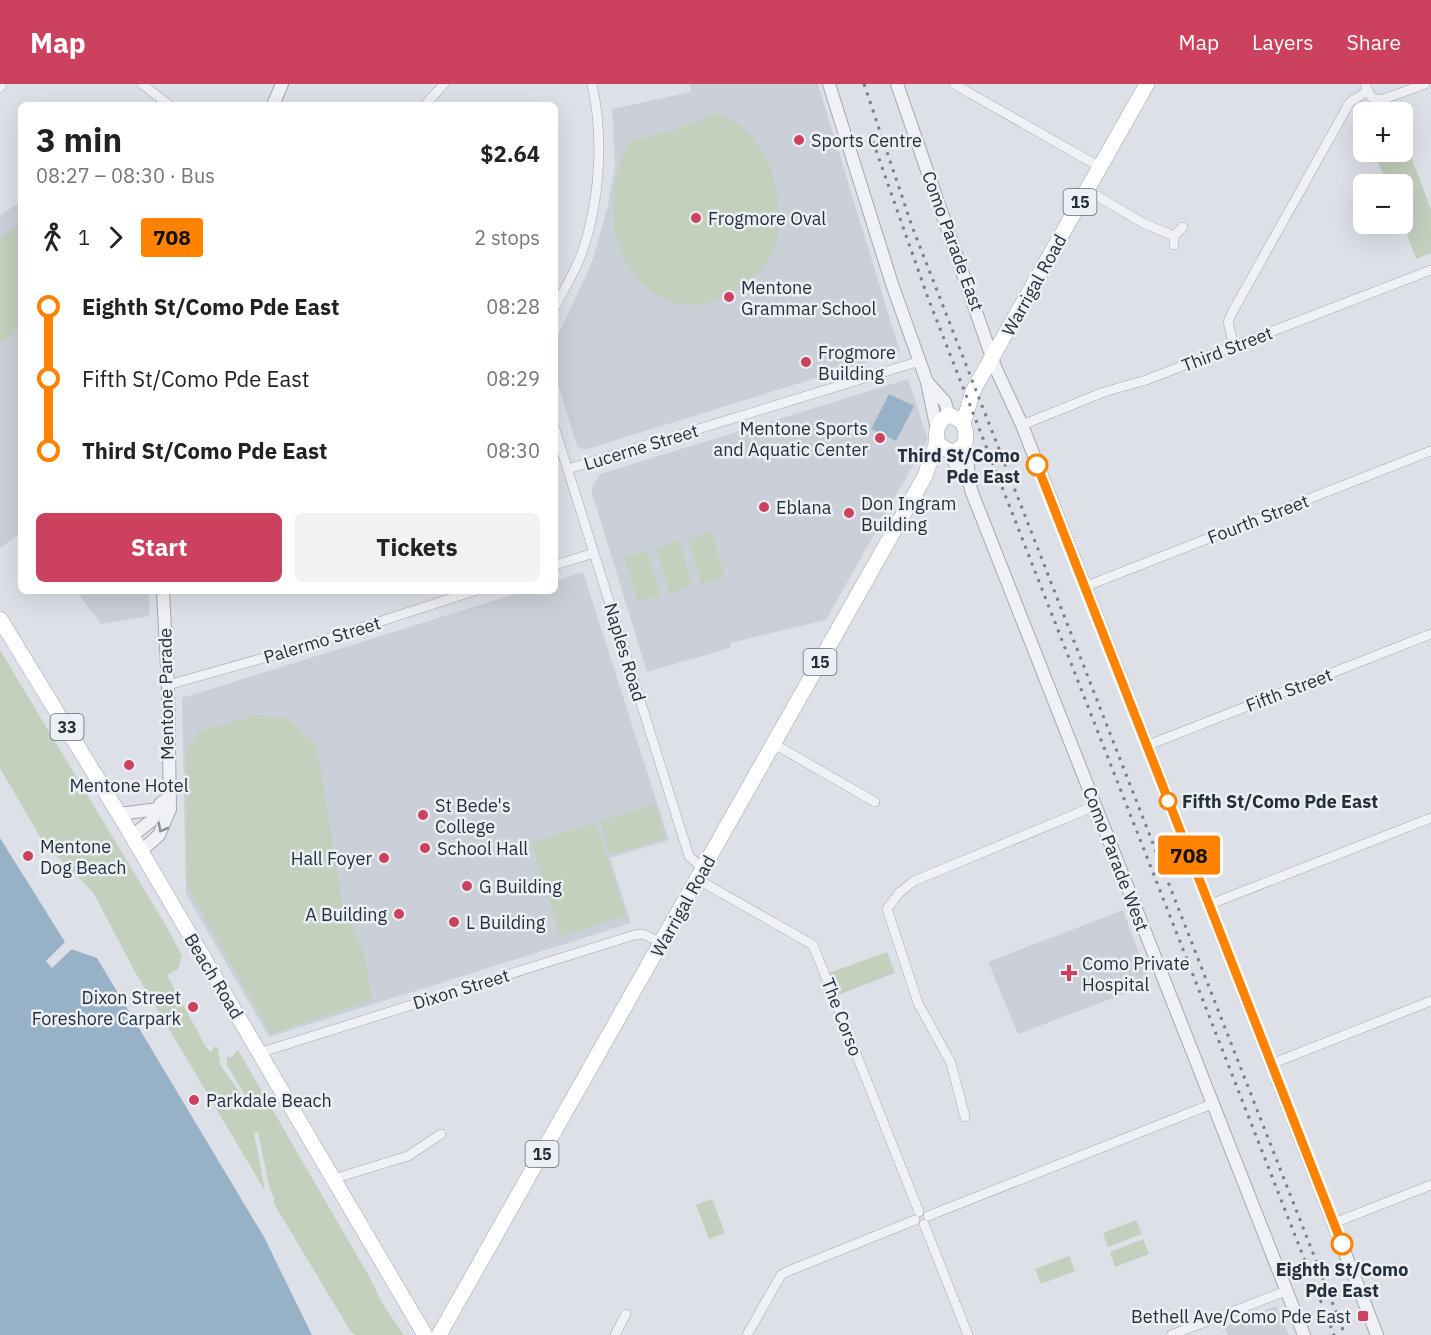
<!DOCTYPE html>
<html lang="en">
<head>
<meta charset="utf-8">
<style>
  :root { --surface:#fff; --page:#f2f2f2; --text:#222; --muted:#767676; --accent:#cc415d }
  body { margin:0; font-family:"IBM Plex Sans",sans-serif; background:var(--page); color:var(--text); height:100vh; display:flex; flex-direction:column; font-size:22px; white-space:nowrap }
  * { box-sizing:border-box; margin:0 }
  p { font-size:20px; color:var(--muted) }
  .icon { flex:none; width:33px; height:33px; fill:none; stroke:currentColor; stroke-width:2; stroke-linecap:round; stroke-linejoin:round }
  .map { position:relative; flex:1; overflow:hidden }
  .side { position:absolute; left:18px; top:18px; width:540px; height:492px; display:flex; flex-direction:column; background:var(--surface); border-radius:9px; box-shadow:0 6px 24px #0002 }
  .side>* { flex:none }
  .badge { padding:0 12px; border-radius:4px; font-size:21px; line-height:39px }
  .tools { position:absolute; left:1353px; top:18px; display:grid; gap:12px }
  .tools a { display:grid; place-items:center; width:60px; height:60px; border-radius:9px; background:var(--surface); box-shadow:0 6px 24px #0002; font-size:30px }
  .map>.badge { position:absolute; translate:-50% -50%; box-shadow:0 0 0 3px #fff }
  .legs { display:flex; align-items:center; gap:9px; height:66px; padding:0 18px; font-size:20px }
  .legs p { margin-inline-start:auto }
  .overview { display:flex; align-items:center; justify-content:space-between; height:102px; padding:0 18px }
  h1 { font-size:33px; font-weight:700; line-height:45px }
  .button { display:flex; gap:12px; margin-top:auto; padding:12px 18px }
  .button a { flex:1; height:69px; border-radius:9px; background:var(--accent); color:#fff; font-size:24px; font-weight:700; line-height:69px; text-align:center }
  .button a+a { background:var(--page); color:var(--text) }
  ul { padding:0 18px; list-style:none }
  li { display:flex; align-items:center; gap:21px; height:72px; font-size:22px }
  li i { display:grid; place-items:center; width:9px; height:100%; margin:0 8px; background:currentColor }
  li i::after { content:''; width:15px; height:15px; margin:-8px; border:4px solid; border-radius:50%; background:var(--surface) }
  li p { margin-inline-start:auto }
  li:first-child i { background:linear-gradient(#0000 50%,currentColor 0) }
  li:last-child i { background:linear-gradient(currentColor 50%,#0000 0) }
  header { display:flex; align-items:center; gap:36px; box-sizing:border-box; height:84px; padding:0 30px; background:var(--accent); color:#fff }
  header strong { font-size:28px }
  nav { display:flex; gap:33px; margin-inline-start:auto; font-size:21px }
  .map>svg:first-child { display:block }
</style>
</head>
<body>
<header>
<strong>Map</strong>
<nav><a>Map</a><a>Layers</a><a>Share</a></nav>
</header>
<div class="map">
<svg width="1431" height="1251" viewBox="0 0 1431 1251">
  <rect width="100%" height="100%" fill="#dde1e7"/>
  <g fill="#cbd0d8">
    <path d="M 690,0 L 818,0 L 900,268 L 584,366 L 577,362 L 555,290 L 555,258 L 592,178 L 607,124 L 615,83 L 612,25 L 691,8 Z"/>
    <path d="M 21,117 L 21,448 L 0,464 L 0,132 Z"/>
    <path d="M 908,295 L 928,355 L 826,536 L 730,559 L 730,564 L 647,588 L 591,406 L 600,390 Z"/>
    <path d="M 583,488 L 669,756 L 610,774 L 631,839 L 269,953 L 186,810 L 182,614 L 524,507 L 555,507 L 555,497 Z"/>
    <path d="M 76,507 L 149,507 L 149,532 L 101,540 Z"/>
    <path d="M 1123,826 L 1150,900 L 1018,950 L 988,878 Z"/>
    <path d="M 1276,1222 L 1289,1251 L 1228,1251 L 1224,1243 Z"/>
  </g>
  <g fill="#c3d0be">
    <path d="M 717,29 C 751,43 769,68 776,104 C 780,127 782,150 771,171 C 754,204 703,233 666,216 C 606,189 601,107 630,57 L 675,46 Z"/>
    <path d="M 1403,51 L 1431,126 L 1431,169 L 1416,175 L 1403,139 L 1402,100 L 1387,100 L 1374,68 L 1402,68 Z"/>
    <path d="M 21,139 L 21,244 L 0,259 L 0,154 Z"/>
    <path d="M 711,448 L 725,493 L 701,500 L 688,455 Z"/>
    <path d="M 679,457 L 693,502 L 669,509 L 656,464 Z"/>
    <path d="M 647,467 L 661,511 L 638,518 L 624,473 Z"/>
    <path d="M 0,566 L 168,845 L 182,872 L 178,885 L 167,891 L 206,963 L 211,968 L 214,963 L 218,963 L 220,981 L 245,1016 L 246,1013 L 227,981 L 227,972 L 231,974 L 238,966 L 370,1194 L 382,1219 L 404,1251 L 356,1251 L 351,1248 L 273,1118 L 275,1116 L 269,1102 L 258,1048 L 254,1049 L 265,1107 L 134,886 L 93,808 L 43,758 L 0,684 Z"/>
    <path d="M 258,631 L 288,635 L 317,661 L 342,818 L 363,866 L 372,916 L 271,950 L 187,802 L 186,667 L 199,647 Z"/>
    <path d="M 655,720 L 666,754 L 610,771 L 600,737 Z"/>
    <path d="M 596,739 L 626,832 L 560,852 L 531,759 Z"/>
    <path d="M 887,868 L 895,889 L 838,911 L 829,889 Z"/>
    <path d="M 712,1115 L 725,1149 L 709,1155 L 696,1121 Z"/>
    <path d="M 1136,1136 L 1142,1150 L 1108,1163 L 1103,1149 Z"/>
    <path d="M 1143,1155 L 1149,1170 L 1115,1183 L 1110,1168 Z"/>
    <path d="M 1069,1172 L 1075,1187 L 1041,1200 L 1035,1185 Z"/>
  </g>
  <g fill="#97b1c7">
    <path d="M 889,310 L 914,322 L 896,357 L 871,345 Z"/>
    <path d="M 0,754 L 65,858 L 71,865 L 97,874 L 264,1153 L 312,1251 L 0,1251 Z"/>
  </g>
  <path fill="#dde1e7" d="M 67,856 L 74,863 L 52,884 L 46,877 Z"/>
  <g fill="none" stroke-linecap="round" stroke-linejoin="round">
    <g stroke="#a2a8b1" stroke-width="10">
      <g id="minor">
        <path d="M 142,0 L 169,21"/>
        <path d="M 954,0 L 1100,83"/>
        <path d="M 1365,0 L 1371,13 L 1381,16 L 1425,0"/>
        <path d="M 0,4 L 2,0"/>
        <path d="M 425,21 L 444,0"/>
        <path d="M 1087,106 L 1143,139 L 1174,152"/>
        <path d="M 1174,161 L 1174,152 L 1183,143"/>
        <path d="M 555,223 C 564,205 575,188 582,169 C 600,117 604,54 592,0"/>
        <path d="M 1234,262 L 1228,238 L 1233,227 L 1350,18 L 1368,7"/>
        <path d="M 1022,341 L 1104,308 L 1146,296 L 1431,186"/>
        <path d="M 555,345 L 689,772 L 703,785"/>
        <path d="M 568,385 L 920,277"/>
        <path d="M 555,481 L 594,469"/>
        <path d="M 1084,503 L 1431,367"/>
        <path d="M 168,601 L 295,565 L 474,507"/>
        <path d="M 774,660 L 875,718"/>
        <path d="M 1146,662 L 1431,550"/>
        <path d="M 697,795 L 813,861 L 919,1128"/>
        <path d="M 1208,821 L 1431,734"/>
        <path d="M 259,969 L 634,851 L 643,850 L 662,859"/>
        <path d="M 1271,980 L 1431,917"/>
        <path d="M 965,1033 L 951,979 L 918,919 L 887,825 L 899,809 L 914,797 L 1095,722"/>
        <path d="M 333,1095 L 408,1072 L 441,1050"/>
        <path d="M 928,1132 L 1212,1020"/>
        <path d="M 1334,1139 L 1431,1101"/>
        <path d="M 924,1140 L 968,1251"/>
        <path d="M 615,1251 L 626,1230"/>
        <path d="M 747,1251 L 781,1191 L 786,1188 L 915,1136"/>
        <path d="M 1171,1251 L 1286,1207"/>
      </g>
    </g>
    <g stroke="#a2a8b1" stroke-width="14">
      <g id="tertiary">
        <path d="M 829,0 L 892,200 L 927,298 L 937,346"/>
        <path d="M 897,0 L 996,285 L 1022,341 L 1377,1251"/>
        <path d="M 273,21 L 282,0"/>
        <path d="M 927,298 L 945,318 L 949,331"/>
        <path d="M 965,360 L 971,406 L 1304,1251"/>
        <path d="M 953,369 L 954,378 L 968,398"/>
        <path d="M 119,730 L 158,725"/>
        <path d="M 132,752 L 151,737 L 161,719 L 168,714"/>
        <path d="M 141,767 L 159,751 L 170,725 L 168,601 L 163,507"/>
      </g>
    </g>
    <g stroke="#9ca6b2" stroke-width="16">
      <g id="primary">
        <path d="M 949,331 C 964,335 968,347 965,360 L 953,369 L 939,361 C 933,349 938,337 949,331 Z"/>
        <path d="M 963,340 L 973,307 L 1147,0"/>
        <path d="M 0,535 L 119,730 L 425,1251"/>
        <path d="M 439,1251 L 925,392 L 937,357"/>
      </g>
    </g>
    <use href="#minor" stroke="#eff1f5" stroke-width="9"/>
    <use href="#tertiary" stroke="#eff1f5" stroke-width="12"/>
    <use href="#primary" stroke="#fff" stroke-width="15"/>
    <g stroke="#768190" stroke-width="3" stroke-dasharray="3 6" stroke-linecap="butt">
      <path d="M 864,0 L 913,145 L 1345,1251"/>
      <path d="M 870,49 L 928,214 L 1334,1251"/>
    </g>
  </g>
  <defs><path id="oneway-chevron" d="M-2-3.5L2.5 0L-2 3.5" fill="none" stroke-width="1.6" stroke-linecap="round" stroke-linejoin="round" transform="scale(1.5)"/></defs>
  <use stroke="#8a9099" href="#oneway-chevron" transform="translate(162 744) rotate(119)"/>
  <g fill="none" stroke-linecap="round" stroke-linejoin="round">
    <g stroke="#fff" stroke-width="14">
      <path id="line-1" d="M 1037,381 L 1342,1160"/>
    </g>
    <use href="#line-1" stroke="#ff8200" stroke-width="9"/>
  </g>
  <g fill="#cc415d" stroke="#ecf0f4" stroke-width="2">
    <circle cx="799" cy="56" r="6"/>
    <circle cx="696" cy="134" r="6"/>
    <circle cx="729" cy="213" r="6"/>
    <circle cx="806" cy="278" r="6"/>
    <circle cx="880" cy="354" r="6"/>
    <circle cx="764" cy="423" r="6"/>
    <circle cx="849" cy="429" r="6"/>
    <circle cx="129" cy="681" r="6"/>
    <circle cx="423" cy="731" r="6"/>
    <circle cx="425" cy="764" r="6"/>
    <circle cx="28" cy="772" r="6"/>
    <circle cx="384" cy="774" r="6"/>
    <circle cx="467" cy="802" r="6"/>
    <circle cx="399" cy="830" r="6"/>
    <circle cx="454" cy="838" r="6"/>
    <path d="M1066 880h6v6h6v6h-6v6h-6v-6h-6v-6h6z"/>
    <circle cx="193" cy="923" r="6"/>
    <circle cx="194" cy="1016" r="6"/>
    <rect x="1357" y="1226" width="12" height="12" rx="3"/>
  </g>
  <g fill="#fff" stroke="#ff8200" stroke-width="3">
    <circle cx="1037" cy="381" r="10"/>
    <circle cx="1168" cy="717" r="8"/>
    <circle cx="1342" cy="1160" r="10"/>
  </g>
  <g text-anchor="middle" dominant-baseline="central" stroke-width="5" stroke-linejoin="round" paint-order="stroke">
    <g fill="#ecf0f4" stroke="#616a74" stroke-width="1.5">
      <rect x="1063.5" y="105" width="33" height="26" rx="4.5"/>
      <rect x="803.5" y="565" width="33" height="26" rx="4.5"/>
      <rect x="50.5" y="630" width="33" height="26" rx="4.5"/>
      <rect x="525.5" y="1057" width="33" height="26" rx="4.5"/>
    </g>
    <g font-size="16" font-weight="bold" fill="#26303d">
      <text x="1080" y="118">15</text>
      <text x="820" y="578">15</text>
      <text x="67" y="643">33</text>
      <text x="542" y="1070">15</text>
    </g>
    <g font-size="18" fill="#26303d" stroke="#ecf0f4" text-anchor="start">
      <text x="811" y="56">Sports Centre</text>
      <text x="708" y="134">Frogmore Oval</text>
      <text x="741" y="203">Mentone<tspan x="741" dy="21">Grammar School</tspan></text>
      <text x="818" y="268">Frogmore<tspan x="818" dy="21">Building</tspan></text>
      <text x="868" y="344" text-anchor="end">Mentone Sports<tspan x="868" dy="21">and Aquatic Center</tspan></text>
      <text x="861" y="419">Don Ingram<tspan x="861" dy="21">Building</tspan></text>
      <text x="776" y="423">Eblana</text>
      <text x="129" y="701" text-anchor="middle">Mentone Hotel</text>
      <text x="435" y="721">St Bede's<tspan x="435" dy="21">College</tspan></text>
      <text x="40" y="762">Mentone<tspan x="40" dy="21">Dog Beach</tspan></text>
      <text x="437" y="764">School Hall</text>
      <text x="372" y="774" text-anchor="end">Hall Foyer</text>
      <text x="479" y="802">G Building</text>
      <text x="387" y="830" text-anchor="end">A Building</text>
      <text x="466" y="838">L Building</text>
      <text x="1082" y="879">Como Private<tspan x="1082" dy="21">Hospital</tspan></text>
      <text x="181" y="913" text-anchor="end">Dixon Street<tspan x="181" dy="21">Foreshore Carpark</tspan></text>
      <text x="206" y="1016">Parkdale Beach</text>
      <text x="1351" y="1232" text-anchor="end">Bethell Ave/Como Pde East</text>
    </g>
    <g font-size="18" fill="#26303d" stroke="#ecf0f4">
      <text transform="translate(953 157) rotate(70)">Como Parade East</text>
      <text transform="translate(1034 201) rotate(-61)">Warrigal Road</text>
      <text transform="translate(1227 265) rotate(-21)">Third Street</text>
      <text transform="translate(641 363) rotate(-17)">Lucerne Street</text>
      <text transform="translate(1258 435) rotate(-21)">Fourth Street</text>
      <text transform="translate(322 556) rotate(-17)">Palermo Street</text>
      <text transform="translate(625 568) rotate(73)">Naples Road</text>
      <text transform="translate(1289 606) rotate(-21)">Fifth Street</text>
      <text transform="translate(166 610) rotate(-91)">Mentone Parade</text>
      <text transform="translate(1116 775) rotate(69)">Como Parade West</text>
      <text transform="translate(683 822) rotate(-61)">Warrigal Road</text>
      <text transform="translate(214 892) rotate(59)">Beach Road</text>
      <text transform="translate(461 905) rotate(-17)">Dixon Street</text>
      <text transform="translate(842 933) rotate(69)">The Corso</text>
    </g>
    <g font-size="18" font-weight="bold" fill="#26303d" stroke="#ecf0f4" text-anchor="end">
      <text x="1020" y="371">Third St/Como<tspan x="1020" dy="21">Pde East</tspan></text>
      <text x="1182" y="717" text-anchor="start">Fifth St/Como Pde East</text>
      <text x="1342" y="1185" text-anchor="middle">Eighth St/Como<tspan x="1342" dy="21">Pde East</tspan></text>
    </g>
  </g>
</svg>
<div class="tools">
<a>+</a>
<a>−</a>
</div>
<b class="badge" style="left:1189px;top:771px;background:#ff8200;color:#111">708</b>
<section class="side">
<div class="overview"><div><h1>3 min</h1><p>08:27 – 08:30 · Bus</p></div><b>$2.64</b></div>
<div class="legs"><svg class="icon" aria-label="walk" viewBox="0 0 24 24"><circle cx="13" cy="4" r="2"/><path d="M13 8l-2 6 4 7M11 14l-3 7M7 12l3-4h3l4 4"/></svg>1<svg class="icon" aria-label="forward" viewBox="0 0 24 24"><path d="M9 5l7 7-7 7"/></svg><b class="badge" style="background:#ff8200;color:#111">708</b><p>2 stops</p></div>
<ul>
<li><i style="color:#ff8200"></i><b>Eighth St/Como Pde East</b><p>08:28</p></li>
<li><i style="color:#ff8200"></i><span>Fifth St/Como Pde East</span><p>08:29</p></li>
<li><i style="color:#ff8200"></i><b>Third St/Como Pde East</b><p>08:30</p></li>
</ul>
<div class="button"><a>Start</a><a>Tickets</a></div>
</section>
</div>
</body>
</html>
